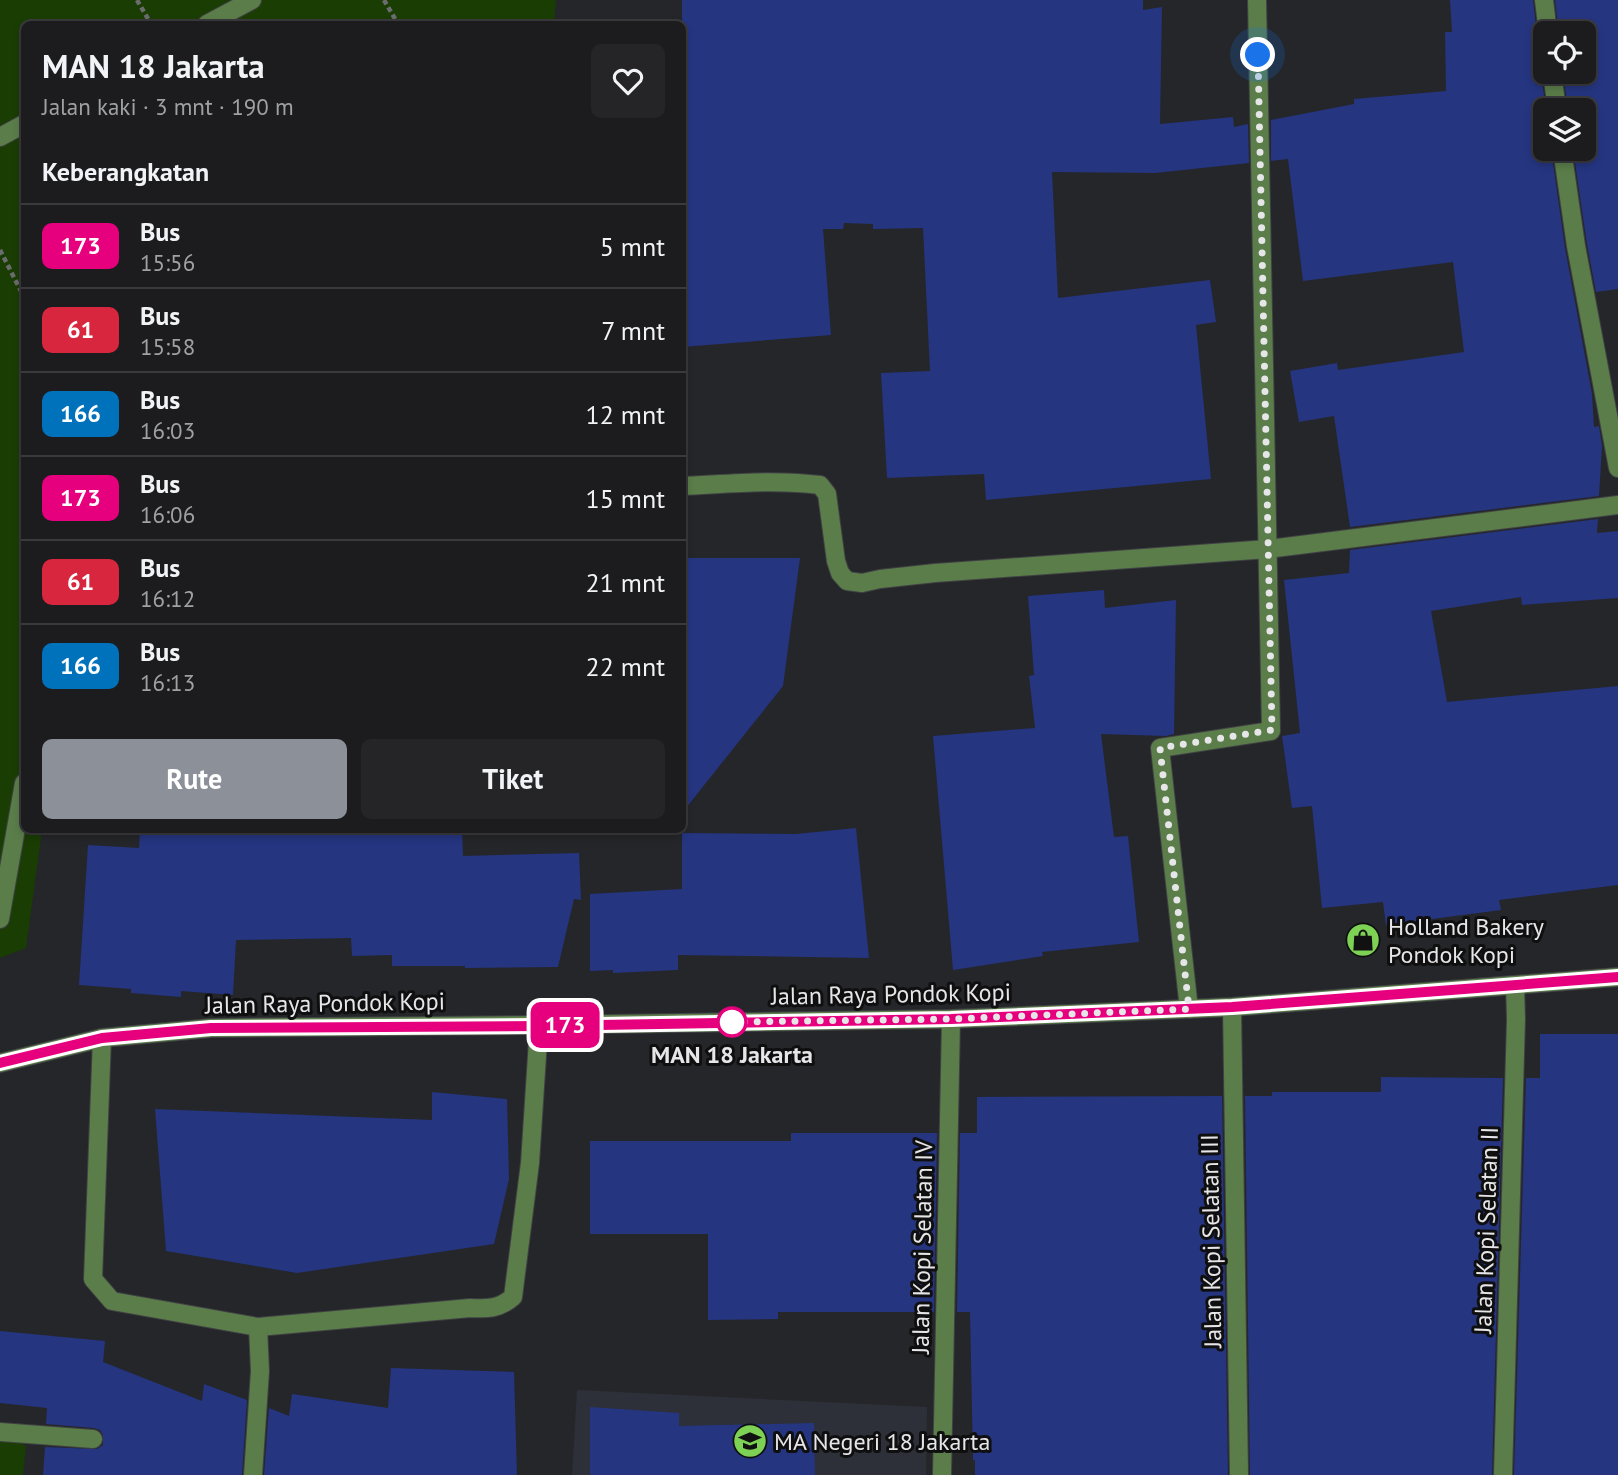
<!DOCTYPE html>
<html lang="id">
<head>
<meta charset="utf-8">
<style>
  :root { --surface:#1c1c1f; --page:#252528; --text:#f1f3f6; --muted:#a0a1a4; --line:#3a3a3d; --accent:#8c9099 }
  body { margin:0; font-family:"PT Sans",sans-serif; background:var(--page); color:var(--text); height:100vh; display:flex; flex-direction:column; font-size:26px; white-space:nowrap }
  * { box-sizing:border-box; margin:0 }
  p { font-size:23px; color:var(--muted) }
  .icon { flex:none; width:38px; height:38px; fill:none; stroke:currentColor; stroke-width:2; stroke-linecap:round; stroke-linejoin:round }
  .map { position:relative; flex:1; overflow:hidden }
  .panel { position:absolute; left:21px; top:21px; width:665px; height:812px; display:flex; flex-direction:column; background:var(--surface); border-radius:10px; box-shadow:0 4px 10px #0003,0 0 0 2px var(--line) }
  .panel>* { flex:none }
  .badge { padding:0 14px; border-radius:10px; font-size:24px; line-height:46px }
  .tools { position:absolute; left:1533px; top:21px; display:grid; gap:14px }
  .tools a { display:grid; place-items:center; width:63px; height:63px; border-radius:10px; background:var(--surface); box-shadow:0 4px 10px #0003,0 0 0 2px var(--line); font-size:35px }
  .you { position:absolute; width:35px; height:35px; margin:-18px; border:5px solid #fff; border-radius:50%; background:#1a73e8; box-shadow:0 0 0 10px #1a73e833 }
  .map>.badge { position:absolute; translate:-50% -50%; box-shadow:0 0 0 4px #fff }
  h2 { padding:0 21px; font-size:26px; line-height:63px }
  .round { display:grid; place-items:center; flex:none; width:74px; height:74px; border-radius:10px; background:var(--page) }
  .headline { display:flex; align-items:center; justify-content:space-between; height:119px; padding:0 21px }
  h1 { font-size:33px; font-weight:600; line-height:52px }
  .cta { display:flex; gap:14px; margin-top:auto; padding:14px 21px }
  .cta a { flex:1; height:80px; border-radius:10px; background:var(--accent); color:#fff; font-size:28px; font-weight:600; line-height:80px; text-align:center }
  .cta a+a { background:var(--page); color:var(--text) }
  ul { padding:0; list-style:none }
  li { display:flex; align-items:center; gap:21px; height:84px; padding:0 21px; border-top:2px solid var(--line) }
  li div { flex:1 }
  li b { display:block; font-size:26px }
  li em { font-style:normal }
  li .badge { min-width:77px; font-weight:700; text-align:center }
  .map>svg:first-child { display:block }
</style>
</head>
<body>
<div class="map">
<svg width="1618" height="1475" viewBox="0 0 1618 1475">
  <rect width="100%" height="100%" fill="#252629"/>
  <path fill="#2d3038" d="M 577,1390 L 927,1407 L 926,1475 L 572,1475 Z"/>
  <g fill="#1a3d04">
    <path d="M 0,0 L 556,0 L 554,24 L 24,24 L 24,830 L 42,830 L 26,948 L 0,958 Z"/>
    <path d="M 0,1432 L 26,1446 L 23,1475 L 0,1475 Z"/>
  </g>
  <g fill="#253580">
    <path d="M 682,0 L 1143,0 L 1143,10 L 1162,7 L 1160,124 L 1233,117 L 1234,127 L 1248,124 L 1249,163 L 1155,173 L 1052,172 L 1058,298 L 1210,280 L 1216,322 L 1196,325 L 1211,479 L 986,500 L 984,474 L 887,478 L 881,373 L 930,371 L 923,228 L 873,229 L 873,224 L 844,223 L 843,229 L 823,229 L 831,335 L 682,347 Z"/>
    <path d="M 1450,0 L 1533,0 L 1537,35 L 1539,40 L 1545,44 L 1545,63 L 1542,67 L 1541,73 L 1546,110 L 1545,149 L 1551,149 L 1565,248 L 1592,394 L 1594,427 L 1599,426 L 1602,446 L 1599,496 L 1350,527 L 1334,416 L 1299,422 L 1290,371 L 1337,363 L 1338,370 L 1464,352 L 1453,262 L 1303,281 L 1288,159 L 1271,161 L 1271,120 L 1354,104 L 1354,99 L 1446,91 L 1445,32 L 1452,32 Z"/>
    <path d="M 1555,0 L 1618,0 L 1618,289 L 1596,292 L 1587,244 L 1573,149 L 1584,149 L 1584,110 L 1568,110 L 1563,72 L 1584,72 L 1584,33 L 1559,33 Z"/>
    <path d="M 1598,519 L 1597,533 L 1618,531 L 1618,598 L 1522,605 L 1521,597 L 1431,611 L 1447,702 L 1618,686 L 1618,885 L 1499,900 L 1501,910 L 1386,925 L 1383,902 L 1322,908 L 1312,806 L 1292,808 L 1282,736 L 1300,733 L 1284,580 L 1349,573 L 1350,550 Z"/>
    <path d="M 682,558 L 800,558 L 783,686 L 682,813 Z"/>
    <path d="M 1104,590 L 1105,608 L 1176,600 L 1174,734 L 1166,736 L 1101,734 L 1114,837 L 1128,836 L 1139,942 L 1042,952 L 1043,956 L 953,970 L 933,736 L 1035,728 L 1029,676 L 1034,675 L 1028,596 Z"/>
    <path d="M 856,828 L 869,958 L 678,955 L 678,970 L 613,973 L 613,970 L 590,971 L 590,894 L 682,889 L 682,833 L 796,834 Z"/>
    <path d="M 140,830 L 462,830 L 463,856 L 579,853 L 581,900 L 574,899 L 558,967 L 465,968 L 465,966 L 392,966 L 392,955 L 352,956 L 351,938 L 236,940 L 233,995 L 181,991 L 181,997 L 131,993 L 131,989 L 79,985 L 88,845 L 139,848 Z"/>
    <path d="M 1540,1034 L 1618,1034 L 1618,1475 L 1514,1475 L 1526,1078 L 1540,1078 Z"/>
    <path d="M 1381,1077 L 1503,1078 L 1492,1475 L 1250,1475 L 1245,1096 L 1272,1096 L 1272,1092 L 1381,1092 Z"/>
    <path d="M 432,1092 L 507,1099 L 509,1179 L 494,1244 L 297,1273 L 166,1251 L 155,1109 L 432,1120 Z"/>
    <path d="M 1222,1096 L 1228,1475 L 975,1475 L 975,1460 L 973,1460 L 970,1312 L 957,1312 L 960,1133 L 977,1133 L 977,1097 Z"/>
    <path d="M 791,1133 L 937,1133 L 934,1312 L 778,1312 L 778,1319 L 708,1320 L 708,1234 L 590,1234 L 590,1141 L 791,1141 Z"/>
    <path d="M 0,1331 L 105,1341 L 103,1362 L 202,1401 L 204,1384 L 247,1400 L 242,1475 L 43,1475 L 45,1447 L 97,1449 L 103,1445 L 103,1435 L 100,1430 L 94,1428 L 46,1424 L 47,1408 L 0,1403 Z"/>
    <path d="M 391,1368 L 514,1372 L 517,1475 L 264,1475 L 269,1408 L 289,1416 L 292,1394 L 388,1408 Z"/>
    <path d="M 590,1407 L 679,1413 L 679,1426 L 814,1423 L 815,1475 L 590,1475 Z"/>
  </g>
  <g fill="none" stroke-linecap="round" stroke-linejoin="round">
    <g stroke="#404144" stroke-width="20">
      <g id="minor">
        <path d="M 1544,0 L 1548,33"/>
        <path d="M 207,24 L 252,0"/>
        <path d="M 1552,72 L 1557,110"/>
        <path d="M 0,137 L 24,124"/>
        <path d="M 1562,149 L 1576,246 L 1618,468"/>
        <path d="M 682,486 C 728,484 775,479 820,485 L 827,494 L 836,561 L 840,573 L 847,581 L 862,583 L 880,579 L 935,573 L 1268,549 L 1618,505"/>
        <path d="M 0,919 L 24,783"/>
        <path d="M 1232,1007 L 1239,1475"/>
        <path d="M 1189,1009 L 1160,748 L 1271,731 L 1257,0"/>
        <path d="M 102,1038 L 93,1279 L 112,1301 L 258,1327 L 470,1308 C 487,1309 499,1309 513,1297 L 530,1163 L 539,1025"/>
        <path d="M 0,1063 L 102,1038 L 211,1028 L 539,1025 L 951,1019 L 1232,1007 L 1618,977"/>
        <path d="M 0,1432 L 93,1439"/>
        <path d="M 253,1475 L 260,1371 L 258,1327"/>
        <path d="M 942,1475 L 951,1019"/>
        <path d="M 1503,1475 L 1516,1019 L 1515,985"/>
      </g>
    </g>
    <g stroke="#6b6c6e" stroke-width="4.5" stroke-dasharray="5 3.5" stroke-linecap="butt">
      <path d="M 137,0 L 151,24"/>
      <path d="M 384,0 L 398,24"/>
      <path d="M 0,250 L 24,297"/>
    </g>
    <use href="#minor" stroke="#5a7d4a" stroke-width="18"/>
  </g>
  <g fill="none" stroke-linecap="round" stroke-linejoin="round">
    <g stroke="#fff" stroke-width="16">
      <path id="line" d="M 0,1063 L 102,1038 L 211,1028 L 539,1026 L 951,1019 L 1232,1007 L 1618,977"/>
    </g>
    <use href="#line" stroke="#e6007e" stroke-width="10"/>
    <path stroke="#e6e6e8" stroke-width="7" stroke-dasharray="0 12.6" d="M 732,1022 L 951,1019 L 1189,1009 L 1160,748 L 1272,730 L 1258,55"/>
  </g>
  <defs>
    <g id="shop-disc" transform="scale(1.75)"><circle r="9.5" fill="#7dd154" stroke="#0f0f10"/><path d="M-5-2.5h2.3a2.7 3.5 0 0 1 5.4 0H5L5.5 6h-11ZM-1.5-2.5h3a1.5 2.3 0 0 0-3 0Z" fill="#111"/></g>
    <g id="school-disc" transform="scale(1.75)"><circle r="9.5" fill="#7dd154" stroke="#0f0f10"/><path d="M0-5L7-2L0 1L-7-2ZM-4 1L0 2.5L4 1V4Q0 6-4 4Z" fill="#111"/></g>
  </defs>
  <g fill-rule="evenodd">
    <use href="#shop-disc" x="1363" y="940"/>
    <use href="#school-disc" x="750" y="1441"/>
  </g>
  <circle fill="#fff" stroke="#e6007e" stroke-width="3.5" cx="732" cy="1022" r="14"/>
  <g text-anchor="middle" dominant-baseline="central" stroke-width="6" stroke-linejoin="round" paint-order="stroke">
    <g font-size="24" fill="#e6e6e8" stroke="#0f0f10" text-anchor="start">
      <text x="1388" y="926">Holland Bakery<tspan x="1388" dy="28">Pondok Kopi</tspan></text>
      <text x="774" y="1441">MA Negeri 18 Jakarta</text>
    </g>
    <g font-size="24" fill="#e6e6e8" stroke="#0f0f10">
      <text transform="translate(891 994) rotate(-1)">Jalan Raya Pondok Kopi</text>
      <text transform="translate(325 1003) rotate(-1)">Jalan Raya Pondok Kopi</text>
      <text transform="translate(1486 1230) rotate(-88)">Jalan Kopi Selatan II</text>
      <text transform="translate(1211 1241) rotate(-91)">Jalan Kopi Selatan III</text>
      <text transform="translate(922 1247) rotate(-89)">Jalan Kopi Selatan IV</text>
    </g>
    <g font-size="24" font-weight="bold" fill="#e6e6e8" stroke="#0f0f10">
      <text x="732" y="1054">MAN 18 Jakarta</text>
    </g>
  </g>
</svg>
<div class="tools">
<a><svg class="icon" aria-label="locate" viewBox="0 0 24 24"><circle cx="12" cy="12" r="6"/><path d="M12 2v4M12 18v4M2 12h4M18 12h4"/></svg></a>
<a><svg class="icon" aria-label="layers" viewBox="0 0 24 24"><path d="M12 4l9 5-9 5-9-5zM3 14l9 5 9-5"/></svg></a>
</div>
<div class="you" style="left:1258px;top:55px"></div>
<b class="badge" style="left:565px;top:1025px;background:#e6007e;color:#fff">173</b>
<section class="panel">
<div class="headline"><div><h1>MAN 18 Jakarta</h1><p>Jalan kaki · 3 mnt · 190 m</p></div><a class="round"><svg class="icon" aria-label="heart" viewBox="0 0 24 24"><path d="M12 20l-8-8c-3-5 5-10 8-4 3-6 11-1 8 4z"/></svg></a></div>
<h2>Keberangkatan</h2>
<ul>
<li><span class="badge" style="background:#e6007e;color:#fff">173</span><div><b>Bus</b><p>15:56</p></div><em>5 mnt</em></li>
<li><span class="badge" style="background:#d7263d;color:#fff">61</span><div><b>Bus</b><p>15:58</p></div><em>7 mnt</em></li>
<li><span class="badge" style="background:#0072bc;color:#fff">166</span><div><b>Bus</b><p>16:03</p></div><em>12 mnt</em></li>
<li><span class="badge" style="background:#e6007e;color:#fff">173</span><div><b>Bus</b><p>16:06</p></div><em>15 mnt</em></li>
<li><span class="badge" style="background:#d7263d;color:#fff">61</span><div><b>Bus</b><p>16:12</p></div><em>21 mnt</em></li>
<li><span class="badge" style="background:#0072bc;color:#fff">166</span><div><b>Bus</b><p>16:13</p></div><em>22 mnt</em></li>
</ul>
<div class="cta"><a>Rute</a><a>Tiket</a></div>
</section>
</div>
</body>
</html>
